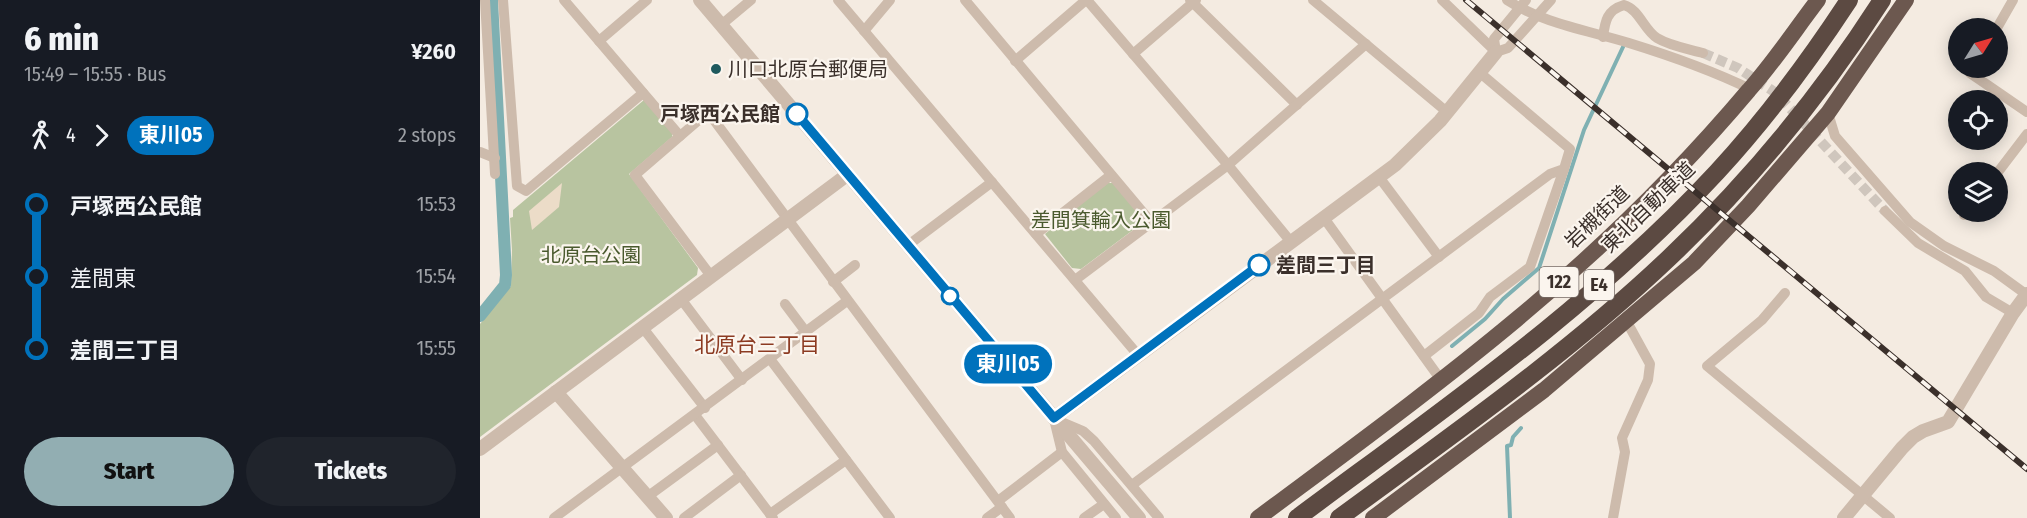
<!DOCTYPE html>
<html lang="en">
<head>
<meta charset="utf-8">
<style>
  :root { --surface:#171b24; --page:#20242c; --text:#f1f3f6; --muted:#9ea1a6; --accent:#92aeb2 }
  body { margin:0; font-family:"Fira Sans Condensed","Noto Sans JP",sans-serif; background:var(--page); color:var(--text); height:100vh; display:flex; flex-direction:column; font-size:22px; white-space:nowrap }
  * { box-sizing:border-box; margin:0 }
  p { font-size:20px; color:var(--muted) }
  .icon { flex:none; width:33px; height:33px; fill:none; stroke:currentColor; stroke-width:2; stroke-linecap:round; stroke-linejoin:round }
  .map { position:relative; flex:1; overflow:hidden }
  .panel { display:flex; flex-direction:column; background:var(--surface); width:480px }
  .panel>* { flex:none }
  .badge { padding:0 12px; border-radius:20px; font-size:21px; line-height:39px }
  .needle { width:39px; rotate:53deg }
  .controls { position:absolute; left:1468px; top:18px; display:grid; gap:12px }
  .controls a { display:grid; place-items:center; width:60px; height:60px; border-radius:50%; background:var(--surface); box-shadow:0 3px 15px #0003; font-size:30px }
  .map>.badge { position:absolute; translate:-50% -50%; box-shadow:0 0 0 3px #fff }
  .legs { display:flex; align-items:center; gap:9px; height:66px; padding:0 24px; font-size:20px }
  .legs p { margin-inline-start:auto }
  .overview { display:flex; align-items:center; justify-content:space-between; height:102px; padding:0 24px }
  h1 { font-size:33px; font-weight:800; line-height:45px }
  .primary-button { display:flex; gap:12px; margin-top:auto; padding:12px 24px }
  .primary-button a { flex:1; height:69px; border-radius:36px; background:var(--accent); color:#111; font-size:24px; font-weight:800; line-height:69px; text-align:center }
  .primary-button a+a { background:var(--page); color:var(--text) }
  ul { padding:0 24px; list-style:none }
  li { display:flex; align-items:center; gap:21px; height:72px; font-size:22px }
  li i { display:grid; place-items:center; width:9px; height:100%; margin:0 8px; background:currentColor }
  li i::after { content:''; width:15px; height:15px; margin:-8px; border:4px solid; border-radius:50%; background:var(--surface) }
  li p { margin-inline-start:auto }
  li:first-child i { background:linear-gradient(#0000 50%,currentColor 0) }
  li:last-child i { background:linear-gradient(currentColor 50%,#0000 0) }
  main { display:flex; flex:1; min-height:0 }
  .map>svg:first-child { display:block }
</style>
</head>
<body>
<main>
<section class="panel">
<div class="overview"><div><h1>6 min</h1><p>15:49 – 15:55 · Bus</p></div><b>¥260</b></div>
<div class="legs"><svg class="icon" aria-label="walk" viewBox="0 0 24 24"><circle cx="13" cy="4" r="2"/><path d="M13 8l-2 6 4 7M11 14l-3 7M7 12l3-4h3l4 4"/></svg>4<svg class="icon" aria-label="forward" viewBox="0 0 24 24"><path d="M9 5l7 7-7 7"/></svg><b class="badge" style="background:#0072bc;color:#fff">東川05</b><p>2 stops</p></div>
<ul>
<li><i style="color:#0072bc"></i><b>戸塚西公民館</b><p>15:53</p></li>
<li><i style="color:#0072bc"></i><span>差間東</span><p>15:54</p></li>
<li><i style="color:#0072bc"></i><b>差間三丁目</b><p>15:55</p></li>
</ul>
<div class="primary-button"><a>Start</a><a>Tickets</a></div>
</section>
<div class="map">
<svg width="1547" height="518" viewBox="0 0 1547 518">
  <rect width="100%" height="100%" fill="#f4ebe1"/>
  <g fill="#b8c4a0">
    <path d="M 164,100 L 193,129 L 192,137 L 149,174 L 218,268 L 217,275 L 0,437 L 0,324 L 31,286 L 32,250 L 30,218 L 33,217 L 33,210 Z"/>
    <path d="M 626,183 L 633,183 L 661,216 L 661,224 L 601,269 L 592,268 L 565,234 Z"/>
  </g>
  <path fill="#ecdcc8" d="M 82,183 L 79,207 L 52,230 L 49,211 Z"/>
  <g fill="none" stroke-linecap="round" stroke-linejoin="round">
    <g stroke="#7fb0b2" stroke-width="4">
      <path d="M 972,346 L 1005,319 L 1023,299 L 1059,268 L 1104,130 L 1143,47"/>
      <path d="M 1030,518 L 1027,446 L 1031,445 L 1033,437 L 1041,428"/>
    </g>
    <path stroke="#7fb0b2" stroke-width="12" d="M 0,316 L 25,285 L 26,275 L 12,0"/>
    <path stroke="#cfc6bd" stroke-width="10" stroke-dasharray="10 5" stroke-linecap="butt" d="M 1223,53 L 1258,68 L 1296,93 L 1405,211"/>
    <g stroke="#cdbbac" stroke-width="10">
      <path d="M 5,0 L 15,174"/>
      <path d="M 23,0 L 37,186 L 46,191 L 163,93"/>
      <path d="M 84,0 L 200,136"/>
      <path d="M 358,0 L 658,355"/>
      <path d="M 485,0 L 671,222"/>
      <path d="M 607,0 L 748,165 L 811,242"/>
      <path d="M 710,0 L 817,105"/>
      <path d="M 833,0 L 967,112"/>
      <path d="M 962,0 L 1016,52"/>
      <path d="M 1027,0 C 1064,24 1107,30 1149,43 C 1191,56 1231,70 1270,89"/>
      <path d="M 241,25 L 271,0"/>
      <path d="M 1517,28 L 1533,0"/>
      <path d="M 384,31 L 410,0"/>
      <path d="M 1123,37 C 1125,21 1127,10 1144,5 C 1159,9 1164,30 1177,38 C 1190,46 1209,49 1223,53"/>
      <path d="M 119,41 L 167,0"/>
      <path d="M 1016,52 L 1028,48 L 1071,0"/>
      <path d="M 1016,52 L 1014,39 L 1046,0"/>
      <path d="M 653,54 L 716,0"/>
      <path d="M 535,61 L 606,0"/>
      <path d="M 1494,68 L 1490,73 L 1547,112"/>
      <path d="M 1348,113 L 1355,136 L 1430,222 L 1464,246 L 1514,271 L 1547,295"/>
      <path d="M 0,152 L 15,158"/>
      <path d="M 1518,172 L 1547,134"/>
      <path d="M 899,177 L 959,257"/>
      <path d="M 1405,211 L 1438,243 L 1485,271 L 1506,297 L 1533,313"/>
      <path d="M 1484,215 L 1487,212"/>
      <path d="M 844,218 L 961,380"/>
      <path d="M 556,234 L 631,175"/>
      <path d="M 427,246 L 512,182"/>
      <path d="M 231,276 L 155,175 L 228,112 L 530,518"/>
      <path d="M 595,280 L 748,165 L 886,44"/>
      <path d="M 353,282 L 375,265"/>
      <path d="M 1305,293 L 1282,320 L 1227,366 L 1410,518"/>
      <path d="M 201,299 L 262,380"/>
      <path d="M 305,304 L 326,332"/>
      <path d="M 163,328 L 225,408"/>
      <path d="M 944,356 L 999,313 L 1010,297 L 1050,267 L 1084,169"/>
      <path d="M 290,359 L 410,518"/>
      <path d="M 215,415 L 293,518"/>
      <path d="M 574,419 L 582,452 L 636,518"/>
      <path d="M 577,420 L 603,431 L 614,441 L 679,518"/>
      <path d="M 652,485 L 1070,174 L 1084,169 L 1090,149 L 999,72"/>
      <path d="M 167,497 L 238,445"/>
      <path d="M 518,501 L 582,452"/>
      <path d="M 290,514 L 366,460"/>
      <path d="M 74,518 L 367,301"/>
      <path d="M 204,518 L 261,475"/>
      <path d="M 507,518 L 522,507"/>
      <path d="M 604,518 L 624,504"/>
      <path d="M 1133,518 L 1145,452 L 1142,438 L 1168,380 L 1170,364 L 1147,322"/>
    </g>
    <g stroke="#cdbbac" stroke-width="14">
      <path d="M 220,0 L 659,518"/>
      <path d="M 76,392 L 186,518"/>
      <path d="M 574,418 L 915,165 L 960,121 L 1016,52"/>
      <path d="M 0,449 L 367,175"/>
      <path d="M 1364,518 L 1422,448 L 1433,437 L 1443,431 L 1468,422 L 1533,313 L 1547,294"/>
    </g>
    <g stroke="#6c584f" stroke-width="16">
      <path d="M 778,518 C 865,453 953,389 1037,319 C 1120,250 1199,173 1269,90 C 1294,62 1315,30 1338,0"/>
      <path d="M 893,518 L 1064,390 L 1214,263 L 1268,206 L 1348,113 L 1426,0"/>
    </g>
    <g stroke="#5c4a42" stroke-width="18">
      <path d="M 817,518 C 962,410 1113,306 1237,172 C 1286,119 1329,61 1369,0"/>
      <path d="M 859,518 C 972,435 1088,354 1189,258 C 1270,181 1342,94 1402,0"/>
    </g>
    <g stroke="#3b302b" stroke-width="6">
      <path id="rail" d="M 986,0 L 1547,469"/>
    </g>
    <use href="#rail" stroke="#fbf5ee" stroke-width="4" stroke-dasharray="11" stroke-linecap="butt"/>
  </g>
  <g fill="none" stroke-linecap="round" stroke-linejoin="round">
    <g stroke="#fff" stroke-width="14">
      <path id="line-1" d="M 317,114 L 574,418 L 779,265"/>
    </g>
    <use href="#line-1" stroke="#0072bc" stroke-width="9"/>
  </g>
  <circle fill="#1f5a5e" stroke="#fbf5ee" stroke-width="2" cx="236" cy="69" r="6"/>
  <g fill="#fff" stroke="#0072bc" stroke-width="3">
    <circle cx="317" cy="114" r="10"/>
    <circle cx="779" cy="265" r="10"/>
    <circle cx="470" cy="296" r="8"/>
  </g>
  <g text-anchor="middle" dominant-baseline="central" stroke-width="4.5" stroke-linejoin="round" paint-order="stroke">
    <g fill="#fbf5ee" stroke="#756b66" stroke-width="1.5">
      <rect x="1059.5" y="267" width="39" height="30" rx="4.5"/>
      <rect x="1104" y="270" width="30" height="30" rx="4.5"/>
    </g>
    <g font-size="18" font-weight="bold" fill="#3b302b">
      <text x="1079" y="282">122</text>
      <text x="1119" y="285">E4</text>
    </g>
    <g font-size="20" fill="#3b302b" stroke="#fbf5ee" text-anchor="start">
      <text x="248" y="69">川口北原台郵便局</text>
    </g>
    <g font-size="20" font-weight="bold" fill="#3b302b" stroke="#fbf5ee" text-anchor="end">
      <text x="300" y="114">戸塚西公民館</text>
      <text x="796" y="265" text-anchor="start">差間三丁目</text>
    </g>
    <g font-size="20" fill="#3b302b" stroke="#fbf5ee">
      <text transform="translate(1168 207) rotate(-44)">東北自動車道</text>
      <text transform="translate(1117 217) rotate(-44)">岩槻街道</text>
    </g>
    <g font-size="20" fill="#4a5a2e" stroke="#fbf5ee">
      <text x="621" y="220">差間箕輪入公園</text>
      <text x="111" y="255">北原台公園</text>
    </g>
    <g font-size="21" fill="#8c3b22" stroke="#fbf5ee">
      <text x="277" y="345">北原台三丁目</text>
    </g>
  </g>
</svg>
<div class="controls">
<a><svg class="needle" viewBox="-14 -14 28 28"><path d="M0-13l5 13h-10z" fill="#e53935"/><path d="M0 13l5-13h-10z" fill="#9ea1a6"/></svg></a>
<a><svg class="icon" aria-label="locate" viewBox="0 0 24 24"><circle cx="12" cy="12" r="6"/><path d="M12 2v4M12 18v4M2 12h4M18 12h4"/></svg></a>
<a><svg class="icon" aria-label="layers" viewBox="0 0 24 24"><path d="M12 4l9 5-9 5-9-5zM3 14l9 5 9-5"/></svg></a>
</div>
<b class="badge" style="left:528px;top:364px;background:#0072bc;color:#fff">東川05</b>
</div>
</main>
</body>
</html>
